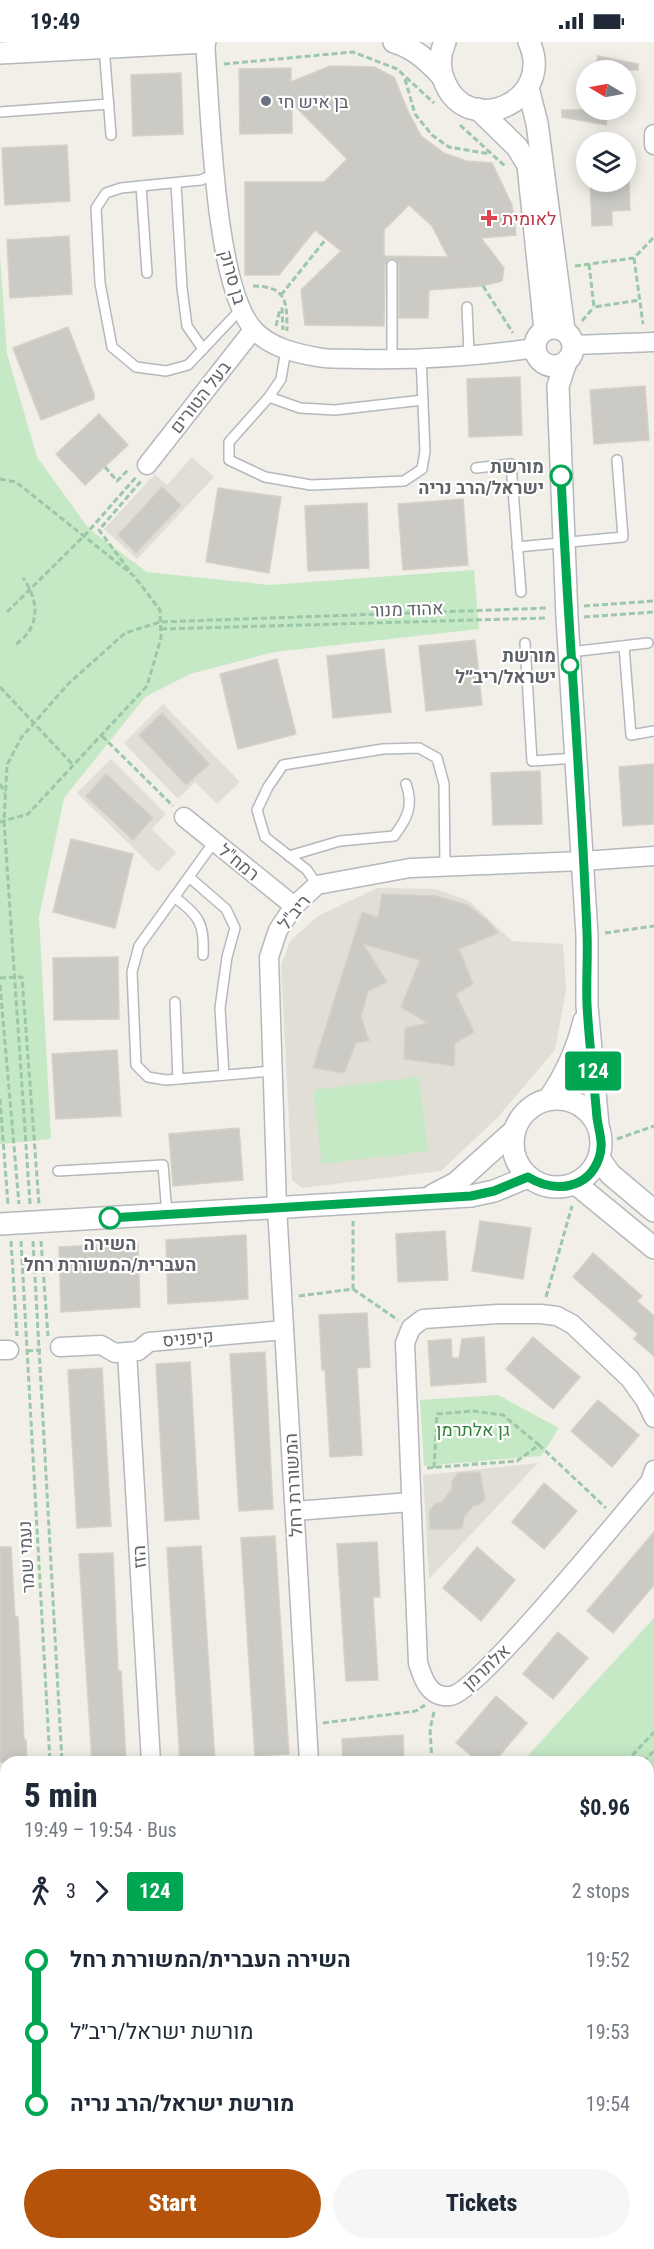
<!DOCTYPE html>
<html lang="en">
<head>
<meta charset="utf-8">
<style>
  :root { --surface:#fff; --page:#f6f6f7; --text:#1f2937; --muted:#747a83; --accent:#b45309 }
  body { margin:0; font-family:"Roboto Condensed",Heebo,sans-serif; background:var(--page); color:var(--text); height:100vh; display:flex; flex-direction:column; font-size:22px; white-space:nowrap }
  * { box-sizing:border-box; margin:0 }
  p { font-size:20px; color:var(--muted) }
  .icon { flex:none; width:33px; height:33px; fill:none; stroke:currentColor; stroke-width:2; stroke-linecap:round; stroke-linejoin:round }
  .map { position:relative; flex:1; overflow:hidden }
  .side { position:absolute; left:0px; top:1714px; width:654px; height:494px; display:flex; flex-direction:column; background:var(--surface); border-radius:18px 18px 0 0; box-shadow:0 3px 15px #0003 }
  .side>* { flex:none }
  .badge { padding:0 12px; border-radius:4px; font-size:21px; line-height:39px }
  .needle { width:39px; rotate:280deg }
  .buttons { position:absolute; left:576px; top:18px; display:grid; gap:12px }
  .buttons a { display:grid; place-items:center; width:60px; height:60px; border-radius:50%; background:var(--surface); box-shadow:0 3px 15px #0003; font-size:30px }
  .map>.badge { position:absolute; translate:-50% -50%; box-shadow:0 0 0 3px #fff }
  .legs { display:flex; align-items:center; gap:9px; height:66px; padding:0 24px; font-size:20px }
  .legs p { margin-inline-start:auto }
  .headline { display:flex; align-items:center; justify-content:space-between; height:102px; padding:0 24px }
  h1 { font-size:33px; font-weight:800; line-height:45px }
  .button { display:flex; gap:12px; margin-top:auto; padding:12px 24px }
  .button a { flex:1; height:69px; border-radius:36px; background:var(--accent); color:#fff; font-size:24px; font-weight:800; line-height:69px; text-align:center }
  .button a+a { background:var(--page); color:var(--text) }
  ul { padding:0 24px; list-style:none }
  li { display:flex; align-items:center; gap:21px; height:72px; font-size:22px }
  li i { display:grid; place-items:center; width:9px; height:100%; margin:0 8px; background:currentColor }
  li i::after { content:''; width:15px; height:15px; margin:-8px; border:4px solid; border-radius:50%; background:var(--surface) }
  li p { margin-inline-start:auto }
  li:first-child i { background:linear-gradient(#0000 50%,currentColor 0) }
  li:last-child i { background:linear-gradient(currentColor 50%,#0000 0) }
  .status { display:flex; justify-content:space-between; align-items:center; height:42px; padding:0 30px; background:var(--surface); direction:ltr }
  .status svg { height:16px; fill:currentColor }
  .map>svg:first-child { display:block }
</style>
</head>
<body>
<div class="status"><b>19:49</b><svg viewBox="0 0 49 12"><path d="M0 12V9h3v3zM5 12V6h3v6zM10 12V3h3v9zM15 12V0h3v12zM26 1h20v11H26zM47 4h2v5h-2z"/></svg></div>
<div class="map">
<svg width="654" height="2207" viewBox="0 0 654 2207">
  <rect width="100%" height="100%" fill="#f1efe8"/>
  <g fill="#e1ded6">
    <path d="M 192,415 L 214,435 L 137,517 L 104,487 L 155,432 L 167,443 Z"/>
    <path d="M 163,662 L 240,740 L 217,762 L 195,740 L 178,757 L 124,701 Z"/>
    <path d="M 111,717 L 166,772 L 152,787 L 176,811 L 158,830 L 77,751 Z"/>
    <path d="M 377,846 L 435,847 L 469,859 L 512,899 L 563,902 L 566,948 L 555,1008 L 498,1075 L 441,1129 L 302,1146 L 292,1138 L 281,924 L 290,899 L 318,874 Z"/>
    <path d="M 538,1421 L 429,1537 L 423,1433 Z"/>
    <path d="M 0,2038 L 2,2038 L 6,2060 L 6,2180 L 0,2188 Z"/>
  </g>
  <g fill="#c5e8c5">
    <path d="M 0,214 L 7,312 L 37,415 L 89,487 L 147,530 L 269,543 L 474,528 L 479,587 L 274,610 L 190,632 L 145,655 L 64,756 L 39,875 L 51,1097 L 0,1102 Z"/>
    <path d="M 419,1035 L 428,1109 L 322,1122 L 313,1048 Z"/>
    <path d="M 498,1353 L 559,1386 L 541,1414 L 478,1419 L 478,1422 L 468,1420 L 424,1424 L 420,1358 Z"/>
    <path d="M 654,1576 L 654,1799 L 648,1807 L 648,1720 L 522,1720 Z"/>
    <path d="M 31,2202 L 557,2202 L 556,2207 L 25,2207 Z"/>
  </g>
  <path fill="#fbf3d9" d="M 654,2060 L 654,2207 L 625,2207 L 625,2202 L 648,2202 L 648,2087 Z"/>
  <g fill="#cccac5" stroke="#d6d1c6" stroke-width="1.5" fill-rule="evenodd">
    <path d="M 598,14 L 638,22 L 638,28 L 595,28 Z"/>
    <path d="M 330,24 L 374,25 L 394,35 L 407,67 L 421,94 L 444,111 L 466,119 L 492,121 L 512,163 L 516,193 L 481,196 L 504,226 L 502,239 L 483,244 L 429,248 L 428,276 L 399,276 L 399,223 L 396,218 L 391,216 L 387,219 L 385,223 L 384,284 L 305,283 L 301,248 L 341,209 L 315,188 L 279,233 L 245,233 L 245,140 L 324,140 L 347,117 L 292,61 L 292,91 L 240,92 L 239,27 L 291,26 L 291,40 ZM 409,163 L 432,184 L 448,215 L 384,214 L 384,188 Z"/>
    <path d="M 181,31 L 183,92 L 133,94 L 131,33 Z"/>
    <path d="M 562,68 L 609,68 L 606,83 L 562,75 Z"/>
    <path d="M 67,103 L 70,159 L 5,163 L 2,106 Z"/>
    <path d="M 590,140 L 629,140 L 630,168 L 612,169 L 612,183 L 592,184 Z"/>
    <path d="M 69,194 L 72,252 L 10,256 L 7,198 Z"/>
    <path d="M 68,285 L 94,352 L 94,357 L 41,378 L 13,306 Z"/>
    <path d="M 520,335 L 522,393 L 469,395 L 467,337 Z"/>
    <path d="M 645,344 L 649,398 L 594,402 L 590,348 Z"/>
    <path d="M 99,372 L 128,403 L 85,443 L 56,412 Z"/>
    <path d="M 162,445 L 181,463 L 136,511 L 118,493 Z"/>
    <path d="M 218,446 L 281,455 L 269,531 L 206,520 Z"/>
    <path d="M 463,457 L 468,523 L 403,528 L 398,462 Z"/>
    <path d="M 367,461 L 369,526 L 308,529 L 305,464 Z"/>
    <path d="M 475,598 L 482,663 L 426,669 L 419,604 Z"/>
    <path d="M 384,607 L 391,670 L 333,676 L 327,614 Z"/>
    <path d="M 277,617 L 296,692 L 238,707 L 220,632 Z"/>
    <path d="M 162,671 L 209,722 L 186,743 L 139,693 Z"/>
    <path d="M 654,722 L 654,782 L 623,784 L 619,725 Z"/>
    <path d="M 540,729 L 542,782 L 493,783 L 491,731 Z"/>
    <path d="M 106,732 L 153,776 L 133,798 L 86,754 Z"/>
    <path d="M 71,797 L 133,812 L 115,886 L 53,870 Z"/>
    <path d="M 382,852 L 436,854 L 467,863 L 488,879 L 498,891 L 459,907 L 473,942 L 456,952 L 474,990 L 455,1001 L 454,1024 L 404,1017 L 405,986 L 428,981 L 401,965 L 420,918 L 363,902 L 387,940 L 368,949 L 361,975 L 369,999 L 356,1001 L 344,1031 L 313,1026 L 362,870 L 378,876 Z"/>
    <path d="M 118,915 L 119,977 L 54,978 L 53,916 Z"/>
    <path d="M 117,1008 L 121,1074 L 56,1077 L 52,1012 Z"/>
    <path d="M 239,1086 L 243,1138 L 173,1144 L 169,1092 Z"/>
    <path d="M 480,1179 L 531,1186 L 523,1237 L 472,1229 Z"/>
    <path d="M 445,1189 L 448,1238 L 398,1240 L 396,1192 Z"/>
    <path d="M 246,1193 L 248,1257 L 168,1262 L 166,1198 Z"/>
    <path d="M 138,1201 L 140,1265 L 61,1270 L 59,1205 Z"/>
    <path d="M 593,1211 L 642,1254 L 637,1259 L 654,1274 L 654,1314 L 634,1297 L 638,1292 L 573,1235 Z"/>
    <path d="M 367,1271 L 370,1325 L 357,1326 L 362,1413 L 330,1415 L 325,1328 L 322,1328 L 319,1273 Z"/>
    <path d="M 484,1295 L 486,1340 L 431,1344 L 428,1299 L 451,1297 L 452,1316 L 459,1316 L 462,1297 Z"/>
    <path d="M 533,1295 L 580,1335 L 553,1367 L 506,1327 Z"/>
    <path d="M 265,1310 L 273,1467 L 239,1469 L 230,1312 Z"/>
    <path d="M 190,1320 L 199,1477 L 165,1479 L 156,1322 Z"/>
    <path d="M 102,1326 L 111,1484 L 77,1486 L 68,1328 Z"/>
    <path d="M 598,1358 L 639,1393 L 612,1425 L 571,1389 Z"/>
    <path d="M 480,1430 L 485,1457 L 480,1462 L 473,1464 L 464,1475 L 462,1487 L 430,1487 L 429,1470 L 435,1462 L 442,1460 L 452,1447 L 452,1439 L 458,1431 Z"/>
    <path d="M 544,1441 L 577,1469 L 544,1507 L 512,1480 Z"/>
    <path d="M 654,1490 L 654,1543 L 613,1591 L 587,1569 Z"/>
    <path d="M 275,1494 L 289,1712 L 255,1714 L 241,1496 Z"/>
    <path d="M 377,1500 L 380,1555 L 373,1555 L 378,1638 L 346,1639 L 337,1502 Z"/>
    <path d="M 201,1504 L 215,1720 L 180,1720 L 167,1506 Z"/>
    <path d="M 0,1505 L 11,1505 L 15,1575 L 18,1575 L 24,1698 L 26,1698 L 27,1720 L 0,1720 Z"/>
    <path d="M 477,1505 L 515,1538 L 481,1579 L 443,1546 Z"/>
    <path d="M 113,1511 L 118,1629 L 121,1629 L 126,1720 L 92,1720 L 79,1512 Z"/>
    <path d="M 558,1590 L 588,1616 L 553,1657 L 523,1632 Z"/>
    <path d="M 496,1654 L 527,1681 L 494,1720 L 479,1720 L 456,1701 Z"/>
    <path d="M 403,1693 L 404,1720 L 343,1720 L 342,1697 Z"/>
  </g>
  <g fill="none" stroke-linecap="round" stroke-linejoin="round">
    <g stroke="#b5b8bc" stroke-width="12">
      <g id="service">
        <path d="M 104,5 L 111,93"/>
        <path d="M 0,70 L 109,62"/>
        <path d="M 215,132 L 201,138 L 121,146 L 106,151 L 96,166 L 100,241 L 112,305 L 136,325 L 166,329 L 188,323 L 241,267"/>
        <path d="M 176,141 L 182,246 L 187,284 L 203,307"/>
        <path d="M 141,144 L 147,231"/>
        <path d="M 467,265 L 469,312"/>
        <path d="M 286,307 L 281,337 L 269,355 L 229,400 L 229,418 L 265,435 L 311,443 L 404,439 L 422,427 L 425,409 L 421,315"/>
        <path d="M 392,317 L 392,223"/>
        <path d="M 269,355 L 300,366 L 335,368 L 423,358"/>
        <path d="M 476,426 L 511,422 L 521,550"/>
        <path d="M 517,505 L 623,495 L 617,418"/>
        <path d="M 525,601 L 532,719 L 576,716"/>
        <path d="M 624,604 L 631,693 L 654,689"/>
        <path d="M 570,610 L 648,601"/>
        <path d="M 214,800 L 139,904 L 132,930 L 136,1023 L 148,1035 L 166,1038 L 273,1029"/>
        <path d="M 289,814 L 340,799 L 394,794 C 407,777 414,764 406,742"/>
        <path d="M 189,835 L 226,867 L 235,886 L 227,915 L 220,966 L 224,1033"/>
        <path d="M 317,843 L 307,828 L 265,795 L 257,768 L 268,745 L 283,723 L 383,707 L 419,706 L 437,716 L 444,742 L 445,824"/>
        <path d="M 174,855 C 199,873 205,882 203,913"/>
        <path d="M 175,960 L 178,1037"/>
        <path d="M 58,1129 L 163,1123 L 167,1172"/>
        <path d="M 6,2207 L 11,2202"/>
      </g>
    </g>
    <g stroke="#b5b8bc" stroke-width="21">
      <g id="minor">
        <path d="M 205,0 C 210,61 214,248 255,289 C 271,305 294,311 317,315 C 331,318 347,316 362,317 C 417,318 480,314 535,306"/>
        <path d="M 654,92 L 654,103"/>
        <path d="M 574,303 L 654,300"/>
        <path d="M 147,423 L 253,288"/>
        <path d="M 184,775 L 294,864"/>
        <path d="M 60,1305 L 101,1303 L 115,1311 L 138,1309 L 149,1300 L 284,1288"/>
        <path d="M 0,1308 L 9,1308"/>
        <path d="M 127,1310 L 151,1720"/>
        <path d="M 654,1376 L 645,1358 L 630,1337 L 572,1282 L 557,1274 L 541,1272 L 498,1272 L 423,1277 L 411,1286 L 405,1301 L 418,1621 C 423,1637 429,1656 450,1654 C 478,1651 622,1472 650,1440 L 654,1428"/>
        <path d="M 295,1469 L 411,1460"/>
        <path d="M 309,1720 L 277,1165 L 269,915 L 278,888 L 294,864 L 317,843 L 410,826 L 583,819 L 654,814"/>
        <path d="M 0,1903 L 6,1902"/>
      </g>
    </g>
    <g stroke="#b5b8bc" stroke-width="24">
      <g id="tertiary">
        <path d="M 394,0 C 414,6 427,18 441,33"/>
        <path d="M 445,0 C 439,13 439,28 445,41 C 469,97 556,59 529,0"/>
        <path d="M 0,11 L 205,0"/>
        <path d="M 528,46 L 537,81 L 564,288"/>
        <path d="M 478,67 L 517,105 L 528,123 L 545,288"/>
        <circle cx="554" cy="305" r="19"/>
        <path d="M 566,320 L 558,344 L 567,576 L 587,893 L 587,964 L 598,1083"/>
        <circle cx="557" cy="1101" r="44"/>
        <path d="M 549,1057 C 566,1032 577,1008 584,979"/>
        <path d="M 599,1116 L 610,1132 L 654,1169"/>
        <path d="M 576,1142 L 654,1206"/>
        <path d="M 433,1153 L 456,1141 L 515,1088"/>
        <path d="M 0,1182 L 471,1154 L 494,1149 L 528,1135"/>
      </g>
    </g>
    <g stroke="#b6babf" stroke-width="27">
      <g id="secondary">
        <path d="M 648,1883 L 654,1868"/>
        <path d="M 648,2019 L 654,1994"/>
        <path d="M 567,2207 L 568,2202"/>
        <path d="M 613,2207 L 613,2202"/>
      </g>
    </g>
    <g stroke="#9cc7a9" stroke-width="3" stroke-dasharray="6 3" stroke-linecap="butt">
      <path d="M 224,22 L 353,10 L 397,27 L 434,61"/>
      <path d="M 405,37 L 415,72 L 432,93 L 449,105 L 490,112"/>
      <path d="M 460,83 L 506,125"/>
      <path d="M 634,216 L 643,282"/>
      <path d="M 589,222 L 594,265 L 640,258"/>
      <path d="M 575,224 L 634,216 L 654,195"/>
      <path d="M 253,244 C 287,244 287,260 287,289"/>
      <path d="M 483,244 L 513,291"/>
      <path d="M 281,253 L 326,197"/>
      <path d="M 582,279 L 594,265"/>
      <path d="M 276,284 L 280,267 L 282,267 L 283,288"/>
      <path d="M 105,425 L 117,439 L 129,427"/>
      <path d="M 0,437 L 16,440 L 134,534 L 160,568 L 161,596 L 147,644 L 28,772 L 0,780"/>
      <path d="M 129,528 L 99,488 L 142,438"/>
      <path d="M 584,564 L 654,559"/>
      <path d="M 7,570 L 85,493 L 136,435"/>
      <path d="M 584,575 L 654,570"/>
      <path d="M 161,587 L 547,576"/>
      <path d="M 16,602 C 41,585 39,558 23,536"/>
      <path d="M 0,645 L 74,724"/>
      <path d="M 102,694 L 173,764"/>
      <path d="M 0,742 L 5,751"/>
      <path d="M 605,891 L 654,884"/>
      <path d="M 0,936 L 22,935 L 39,1162"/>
      <path d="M 0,943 L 19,1162"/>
      <path d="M 0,1057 L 8,1163"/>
      <path d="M 617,1097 L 654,1084"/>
      <path d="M 30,1162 L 4,779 L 7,723 L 21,696 L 68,642 L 125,591 L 160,580 L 548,566"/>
      <path d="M 11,1199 L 17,1294"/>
      <path d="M 21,1199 L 50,1720"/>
      <path d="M 33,1199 L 62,1720"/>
      <path d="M 41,1199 L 48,1294"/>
      <path d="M 353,1247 L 398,1278"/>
      <path d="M 299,1254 L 353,1247 L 353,1179"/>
      <path d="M 546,1255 L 572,1164"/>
      <path d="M 27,1309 L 41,1308"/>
      <path d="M 427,1426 L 517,1419 L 539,1403 L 606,1466"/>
      <path d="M 434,1426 L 437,1372 L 472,1369 L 503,1373 L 539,1403"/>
      <path d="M 323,1681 L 416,1669 L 425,1663"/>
      <path d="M 432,1720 L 430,1687 L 434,1670"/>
      <path d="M 626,1720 L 654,1690"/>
      <path d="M 643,1720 L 654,1709"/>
      <path d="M 0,2028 L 6,2027"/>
      <path d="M 648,2063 L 653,2038"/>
      <path d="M 648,2078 L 654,2049"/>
    </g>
    <use href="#service" stroke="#fff" stroke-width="9"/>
    <use href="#minor" stroke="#fff" stroke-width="18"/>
    <use href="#tertiary" stroke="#fff" stroke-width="21"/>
    <use href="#secondary" stroke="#fff" stroke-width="24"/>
  </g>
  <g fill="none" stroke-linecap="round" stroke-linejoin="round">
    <g stroke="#fff" stroke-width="14">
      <path id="line-1" d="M 110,1176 L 471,1154 L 494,1149 L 528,1135 C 554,1151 588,1148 599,1116 C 604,1102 599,1090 597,1076 C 594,1039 589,1001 587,963 C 586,939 588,915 587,891 C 581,738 568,586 561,434"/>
    </g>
    <use href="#line-1" stroke="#00a651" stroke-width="9"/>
  </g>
  <circle fill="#6b7280" stroke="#fff" stroke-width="2" cx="266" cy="59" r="6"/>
  <path fill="#e0444e" stroke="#fff" stroke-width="2" d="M486 167h6v6h6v6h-6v6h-6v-6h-6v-6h6z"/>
  <g fill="#fff" stroke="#00a651" stroke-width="3">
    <circle cx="561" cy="434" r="10"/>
    <circle cx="570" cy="623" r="8"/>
    <circle cx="110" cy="1176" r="10"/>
  </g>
  <g text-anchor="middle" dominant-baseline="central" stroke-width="4.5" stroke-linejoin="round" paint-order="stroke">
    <g font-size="18" fill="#5b616d" stroke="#fff" text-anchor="start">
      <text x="278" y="59">בן איש חי</text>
    </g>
    <g font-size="18" fill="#be3a42" stroke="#fff" text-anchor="start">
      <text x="502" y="176">לאומית</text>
    </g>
    <g font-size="18" fill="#5f6368" stroke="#fff">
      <text transform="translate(233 235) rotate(74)">בן סרוק</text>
      <text transform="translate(200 355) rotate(-52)">בעל הטורים</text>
      <text transform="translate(407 567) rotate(-2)">אהוד מנור</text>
      <text transform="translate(239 820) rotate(39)">רמח"ל</text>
      <text transform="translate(294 870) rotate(-51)">ריב"ל</text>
      <text transform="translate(188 1296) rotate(-5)">קיפניס</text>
      <text transform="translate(293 1443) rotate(-93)">המשוררת רחל</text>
      <text transform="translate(26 1515) rotate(-93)">נעמי שמר</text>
      <text transform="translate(139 1515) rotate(-93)">הזז</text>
      <text transform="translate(486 1625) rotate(-43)">אלתרמן</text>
    </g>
    <g font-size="18" font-weight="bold" fill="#5f6368" stroke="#fff" text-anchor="end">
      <text x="544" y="424">מורשת<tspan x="544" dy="21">ישראל/הרב נריה</tspan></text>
      <text x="556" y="613">מורשת<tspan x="556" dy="21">ישראל/ריב״ל</tspan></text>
      <text x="110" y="1201" text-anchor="middle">השירה<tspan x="110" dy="21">העברית/המשוררת רחל</tspan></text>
    </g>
    <g font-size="18" fill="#348238" stroke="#fff">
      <text x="473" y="1387">גן אלתרמן</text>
    </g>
  </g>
</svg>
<div class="buttons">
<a><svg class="needle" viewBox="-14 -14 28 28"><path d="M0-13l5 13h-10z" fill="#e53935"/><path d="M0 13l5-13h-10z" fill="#747a83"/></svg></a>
<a><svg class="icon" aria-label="layers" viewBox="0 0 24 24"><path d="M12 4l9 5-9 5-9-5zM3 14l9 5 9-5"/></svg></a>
</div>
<b class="badge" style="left:593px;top:1029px;background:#00a651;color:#fff">124</b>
<section class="side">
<div class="headline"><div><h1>5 min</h1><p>19:49 – 19:54 · Bus</p></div><b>$0.96</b></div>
<div class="legs"><svg class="icon" aria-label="walk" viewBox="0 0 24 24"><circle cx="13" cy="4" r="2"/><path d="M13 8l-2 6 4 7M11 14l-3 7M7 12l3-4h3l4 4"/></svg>3<svg class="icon" aria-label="forward" viewBox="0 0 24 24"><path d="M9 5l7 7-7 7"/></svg><b class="badge" style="background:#00a651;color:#fff">124</b><p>2 stops</p></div>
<ul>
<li><i style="color:#00a651"></i><b>השירה העברית/המשוררת רחל</b><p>19:52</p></li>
<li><i style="color:#00a651"></i><span>מורשת ישראל/ריב״ל</span><p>19:53</p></li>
<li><i style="color:#00a651"></i><b>מורשת ישראל/הרב נריה</b><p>19:54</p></li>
</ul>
<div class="button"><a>Start</a><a>Tickets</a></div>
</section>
</div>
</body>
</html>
